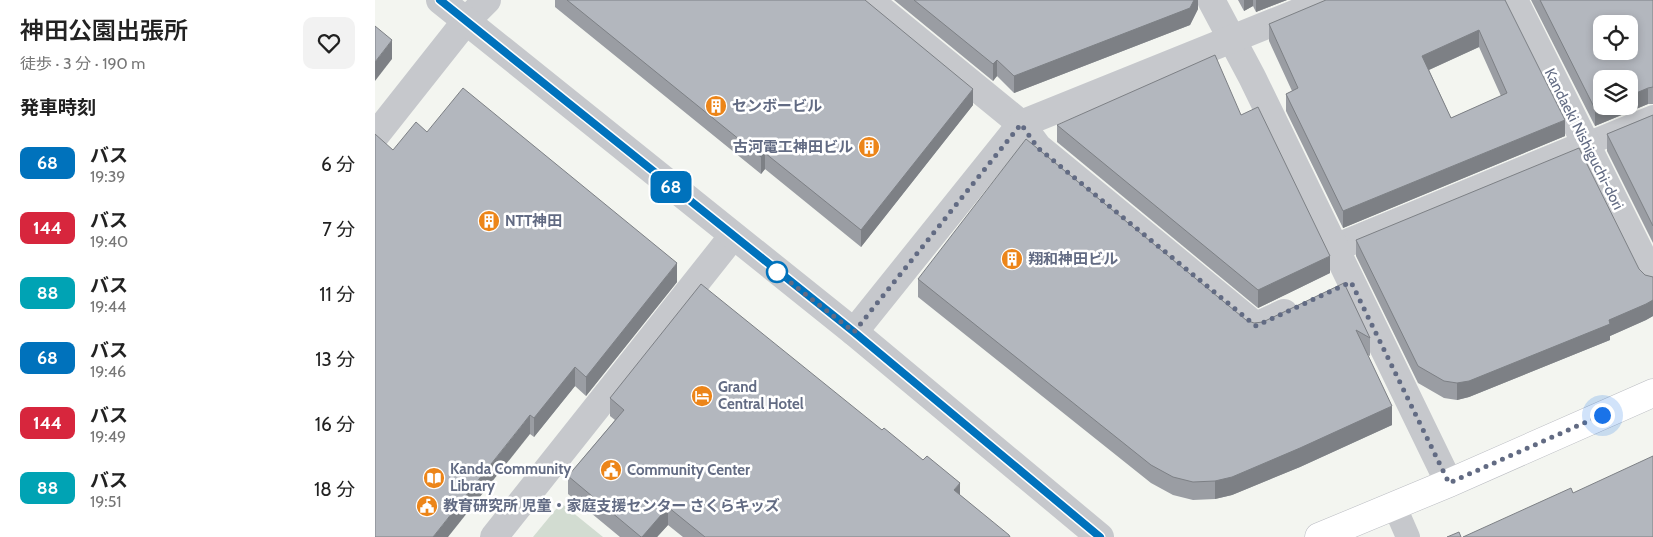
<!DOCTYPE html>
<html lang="ja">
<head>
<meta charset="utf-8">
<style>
  :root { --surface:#fff; --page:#f2f2f2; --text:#222; --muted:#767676 }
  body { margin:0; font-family:Cabin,"Noto Sans JP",sans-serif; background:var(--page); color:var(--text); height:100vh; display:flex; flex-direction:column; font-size:19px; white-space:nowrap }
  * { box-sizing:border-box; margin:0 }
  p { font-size:16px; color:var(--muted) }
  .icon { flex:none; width:28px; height:28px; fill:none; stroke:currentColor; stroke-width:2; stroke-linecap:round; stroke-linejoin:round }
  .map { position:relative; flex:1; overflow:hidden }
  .sheet { display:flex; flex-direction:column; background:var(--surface); width:375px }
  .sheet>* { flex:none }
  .badge { padding:0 10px; border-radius:8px; font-size:18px; line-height:32px }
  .fabs { position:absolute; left:1218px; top:15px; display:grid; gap:10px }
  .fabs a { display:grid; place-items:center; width:45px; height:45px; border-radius:10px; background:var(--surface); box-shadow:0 2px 8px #0003; font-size:25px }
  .you { position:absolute; width:25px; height:25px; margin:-12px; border:4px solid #fff; border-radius:50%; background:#1a73e8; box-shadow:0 0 0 8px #1a73e833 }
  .map>.badge { position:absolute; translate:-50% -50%; box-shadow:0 0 0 2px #fff }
  h2 { padding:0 20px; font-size:19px; line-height:45px }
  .round { display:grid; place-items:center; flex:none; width:52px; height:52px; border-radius:10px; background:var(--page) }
  .overview { display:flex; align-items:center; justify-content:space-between; height:85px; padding:0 20px }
  h1 { font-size:24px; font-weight:600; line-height:38px }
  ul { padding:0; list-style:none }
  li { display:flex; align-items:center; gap:15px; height:65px; padding:0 20px }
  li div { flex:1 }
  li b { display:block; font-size:19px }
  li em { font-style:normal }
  li .badge { min-width:55px; font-weight:700; text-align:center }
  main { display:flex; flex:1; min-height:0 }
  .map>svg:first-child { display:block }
</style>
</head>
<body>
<main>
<section class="sheet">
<div class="overview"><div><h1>神田公園出張所</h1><p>徒歩 · 3 分 · 190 m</p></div><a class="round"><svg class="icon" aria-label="heart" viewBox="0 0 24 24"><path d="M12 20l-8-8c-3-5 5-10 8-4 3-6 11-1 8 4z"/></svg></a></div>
<h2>発車時刻</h2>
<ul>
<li><span class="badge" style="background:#0072bc;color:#fff">68</span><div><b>バス</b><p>19:39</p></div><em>6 分</em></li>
<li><span class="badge" style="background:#d7263d;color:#fff">144</span><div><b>バス</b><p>19:40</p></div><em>7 分</em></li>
<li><span class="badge" style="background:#00a3b4;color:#fff">88</span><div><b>バス</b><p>19:44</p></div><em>11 分</em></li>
<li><span class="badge" style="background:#0072bc;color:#fff">68</span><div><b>バス</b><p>19:46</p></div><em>13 分</em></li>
<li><span class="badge" style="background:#d7263d;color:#fff">144</span><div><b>バス</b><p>19:49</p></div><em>16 分</em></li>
<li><span class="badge" style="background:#00a3b4;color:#fff">88</span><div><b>バス</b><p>19:51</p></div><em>18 分</em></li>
</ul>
</section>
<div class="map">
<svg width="1278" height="537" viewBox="0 0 1278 537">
  <rect width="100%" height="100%" fill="#f3f5f0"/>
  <path fill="#d2dcd1" d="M 186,503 L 228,537 L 158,537 Z"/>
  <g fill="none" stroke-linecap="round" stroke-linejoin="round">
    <g stroke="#babcc2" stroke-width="29">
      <path id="secondary" d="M 944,537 L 1074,483 L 1278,393"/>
    </g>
    <g stroke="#c6c8cc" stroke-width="24">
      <path d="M 1212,144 L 1278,117"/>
      <path d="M 1019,505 L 1033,537"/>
    </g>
    <g stroke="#c6c8cc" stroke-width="28">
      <path d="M 646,124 L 663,147 L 881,326 L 909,313"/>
      <path d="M 960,248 L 1212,144"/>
    </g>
    <g stroke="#c6c8cc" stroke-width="28">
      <path d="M 494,0 L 646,124"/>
      <path d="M 836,0 L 877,77 L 1074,483"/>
      <path d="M 1139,0 L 1278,278"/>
      <path d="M 0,136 L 91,21 L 112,0"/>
      <path d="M 479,332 L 646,124 L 954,0"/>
      <path d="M 119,537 L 357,237"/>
    </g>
    <path stroke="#c6c8cc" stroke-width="28" d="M 65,0 L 479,332 L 725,537"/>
    <use href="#secondary" stroke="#fff" stroke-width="28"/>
  </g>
  <g fill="#9a9da3" fill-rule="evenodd">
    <path d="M 180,0 L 490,0 L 598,105 L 486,247 L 390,169 L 386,174 L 180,7 Z"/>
    <path d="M 519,0 L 823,0 L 823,9 L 815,25 L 639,93 L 622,76 L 618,81 Z"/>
    <path d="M 863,0 L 912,0 L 881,12 L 878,6 L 869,11 Z"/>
    <path d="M 1130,0 L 1190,136 L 968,228 L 911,111 L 911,94 L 917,91 L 894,41 L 894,24 ZM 1104,47 L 1126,96 L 1076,118 L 1054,70 Z"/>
    <path d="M 1156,0 L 1278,0 L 1278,104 L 1273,104 L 1220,126 Z"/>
    <path d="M 866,115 L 955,273 L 883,308 L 682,142 L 682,125 Z"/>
    <path d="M 1278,115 L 1278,243 L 1232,151 L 1232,134 Z"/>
    <path d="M 52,132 L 302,282 L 211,396 L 200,386 L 159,437 L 155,434 L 18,150 Z"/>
    <path d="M 981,240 L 1264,269 L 1270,275 L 1278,277 L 1278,316 L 1271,320 L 1235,336 L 1235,340 L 1094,397 L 1082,400 L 1069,398 L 1043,383 L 981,256 Z"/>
    <path d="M 543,279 L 871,320 L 879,323 L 888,322 L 969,283 L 995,338 L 995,356 L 993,355 L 1017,425 L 925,467 L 857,495 L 840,499 L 818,500 L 798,495 L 776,483 L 543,297 Z"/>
    <path d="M 235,398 L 585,495 L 635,537 L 308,537 L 293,525 L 282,537 L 245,537 L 193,494 L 193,476 L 240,420 L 235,416 Z"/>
  </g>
  <g fill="#7d8085">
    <path d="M 819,0 L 823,0 L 823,9 L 815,25 L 639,93 L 639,76 Z"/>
    <path d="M 869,0 L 878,0 L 878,6 L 869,11 Z"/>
    <path d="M 881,0 L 912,0 L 881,12 Z"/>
    <path d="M 1104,30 L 1104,47 L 1047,73 L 1047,56 Z"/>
    <path d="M 17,40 L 17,59 L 0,81 L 0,62 Z"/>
    <path d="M 622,60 L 622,76 L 618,81 L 618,64 Z"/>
    <path d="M 1273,88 L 1273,104 L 1220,126 L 1220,109 L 1227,106 L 1254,106 L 1254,96 Z"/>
    <path d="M 598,89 L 598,105 L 486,247 L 486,230 Z"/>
    <path d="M 1190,120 L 1190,136 L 968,228 L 968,211 Z"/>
    <path d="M 390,153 L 390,169 L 386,174 L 386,157 Z"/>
    <path d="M 955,256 L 955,273 L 883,308 L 883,290 Z"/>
    <path d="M 302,263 L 302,282 L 211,396 L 211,377 Z"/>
    <path d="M 1278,300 L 1278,316 L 1271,320 L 1235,336 L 1235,340 L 1094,397 L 1082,400 L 1082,383 Z"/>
    <path d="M 200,367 L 200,386 L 159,437 L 159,418 Z"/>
    <path d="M 1017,406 L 1017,425 L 925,467 L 857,495 L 840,499 L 840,481 Z"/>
    <path d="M 155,415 L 155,434 L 73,537 L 58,537 Z"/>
    <path d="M 585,483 L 585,500 L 579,490 Z"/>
    <path d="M 293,507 L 293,525 L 282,537 L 267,537 Z"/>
  </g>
  <g fill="#b3b7be" stroke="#7d8085" fill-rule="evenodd">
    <path d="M 192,0 L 490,0 L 598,89 L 486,230 L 390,153 L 386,157 Z"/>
    <path d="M 539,0 L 819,0 L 815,8 L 639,76 L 622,60 L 618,64 Z"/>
    <path d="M 951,0 L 1130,0 L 1190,120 L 968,211 L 911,94 L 923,88 L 894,24 ZM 1104,30 L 1132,93 L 1076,118 L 1047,56 Z"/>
    <path d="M 1165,0 L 1278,0 L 1278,87 L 1273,88 L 1254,96 L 1254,79 L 1226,79 L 1226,106 L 1227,106 L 1220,109 ZM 1226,24 L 1254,24 L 1254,51 L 1226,51 Z"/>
    <path d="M 0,26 L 17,40 L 0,62 Z"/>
    <path d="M 840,55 L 866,115 L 883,107 L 955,256 L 883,290 L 682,125 Z"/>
    <path d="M 88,88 L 302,263 L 211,377 L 200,367 L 159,418 L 155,415 L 58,537 L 0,537 L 0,134 L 18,150 L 41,122 L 52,132 Z"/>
    <path d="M 1278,115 L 1278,226 L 1232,134 Z"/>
    <path d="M 651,139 L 871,320 L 879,323 L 888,322 L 969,283 L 995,338 L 981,330 L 1017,406 L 925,448 L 857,477 L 840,481 L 818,482 L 798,477 L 776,465 L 543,279 Z"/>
    <path d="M 1204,148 L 1264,269 L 1270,275 L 1278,277 L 1278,300 L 1271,304 L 1234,320 L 1235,324 L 1094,381 L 1082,383 L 1069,381 L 1043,366 L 981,240 Z"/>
    <path d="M 326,284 L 507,430 L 509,428 L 548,460 L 552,456 L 585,483 L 579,490 L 634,535 L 635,537 L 330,537 L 293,507 L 267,537 L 266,537 L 193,476 L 249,410 L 235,398 Z"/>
    <path d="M 1278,456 L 1278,537 L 1088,537 L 1196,488 L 1198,493 Z"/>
    <path d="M 1084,532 L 1086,537 L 1072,537 Z"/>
  </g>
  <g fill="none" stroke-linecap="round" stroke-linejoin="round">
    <g stroke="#fff" stroke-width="11">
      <path id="line" d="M 65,0 L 479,332 L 725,537"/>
    </g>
    <use href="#line" stroke="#0072bc" stroke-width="8"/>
    <path stroke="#626b83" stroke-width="5" stroke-dasharray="0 9" d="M 402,272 L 479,332 L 646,124 L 663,148 L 881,326 L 976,282 L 1074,483 L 1227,415"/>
  </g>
  <defs>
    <g id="building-disc" transform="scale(1.125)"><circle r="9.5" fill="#ec8519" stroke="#fff"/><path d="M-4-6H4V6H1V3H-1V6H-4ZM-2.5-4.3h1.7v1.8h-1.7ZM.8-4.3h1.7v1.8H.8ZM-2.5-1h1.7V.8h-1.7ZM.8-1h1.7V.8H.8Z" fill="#fff"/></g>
    <g id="hotel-disc" transform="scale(1.125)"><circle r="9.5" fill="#ec8519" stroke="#fff"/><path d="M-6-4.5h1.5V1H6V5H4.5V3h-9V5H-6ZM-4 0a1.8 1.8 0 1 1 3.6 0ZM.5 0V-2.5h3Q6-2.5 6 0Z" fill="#fff"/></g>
    <g id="civic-disc" transform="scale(1.125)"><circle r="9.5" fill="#ec8519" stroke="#fff"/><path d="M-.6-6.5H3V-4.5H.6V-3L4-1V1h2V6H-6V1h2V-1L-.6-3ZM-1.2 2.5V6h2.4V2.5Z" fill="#fff"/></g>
    <g id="library-disc" transform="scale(1.125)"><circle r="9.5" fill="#ec8519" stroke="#fff"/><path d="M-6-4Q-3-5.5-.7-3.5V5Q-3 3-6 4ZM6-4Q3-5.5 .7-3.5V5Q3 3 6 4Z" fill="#fff"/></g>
  </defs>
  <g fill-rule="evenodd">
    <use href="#building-disc" x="341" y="106"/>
    <use href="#building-disc" x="494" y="147"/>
    <use href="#building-disc" x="114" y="221"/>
    <use href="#building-disc" x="637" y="259"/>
    <use href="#hotel-disc" x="327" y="396"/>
    <use href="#civic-disc" x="236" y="470"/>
    <use href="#library-disc" x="59" y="478"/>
    <use href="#civic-disc" x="52" y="506"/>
  </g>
  <circle fill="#fff" stroke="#0072bc" stroke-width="2.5" cx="402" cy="272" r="10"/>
  <g text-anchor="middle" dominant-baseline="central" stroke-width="5" stroke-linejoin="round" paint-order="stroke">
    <g font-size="15" font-weight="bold" fill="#626b83" stroke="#fff" text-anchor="start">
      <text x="357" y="106">センボービル</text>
      <text x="478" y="147" text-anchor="end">古河電工神田ビル</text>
      <text x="130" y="221">NTT神田</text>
      <text x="653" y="259">翔和神田ビル</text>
      <text x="343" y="387">Grand<tspan x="343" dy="17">Central Hotel</tspan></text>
      <text x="75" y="469">Kanda Community<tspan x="75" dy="17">Library</tspan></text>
      <text x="252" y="470">Community Center</text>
      <text x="68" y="506">教育研究所 児童・家庭支援センター さくらキッズ</text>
    </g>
    <g font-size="15" fill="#626b83" stroke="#fff">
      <text transform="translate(1209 139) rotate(63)">Kandaeki Nishiguchi-dori</text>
    </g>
  </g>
</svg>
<div class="fabs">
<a><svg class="icon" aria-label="locate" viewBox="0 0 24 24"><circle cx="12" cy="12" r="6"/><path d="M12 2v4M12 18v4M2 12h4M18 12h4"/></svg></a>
<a><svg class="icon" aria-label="layers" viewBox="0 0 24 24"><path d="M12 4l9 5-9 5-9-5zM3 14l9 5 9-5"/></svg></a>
</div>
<div class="you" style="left:1227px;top:415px"></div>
<b class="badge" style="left:296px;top:187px;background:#0072bc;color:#fff">68</b>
</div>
</main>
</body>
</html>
